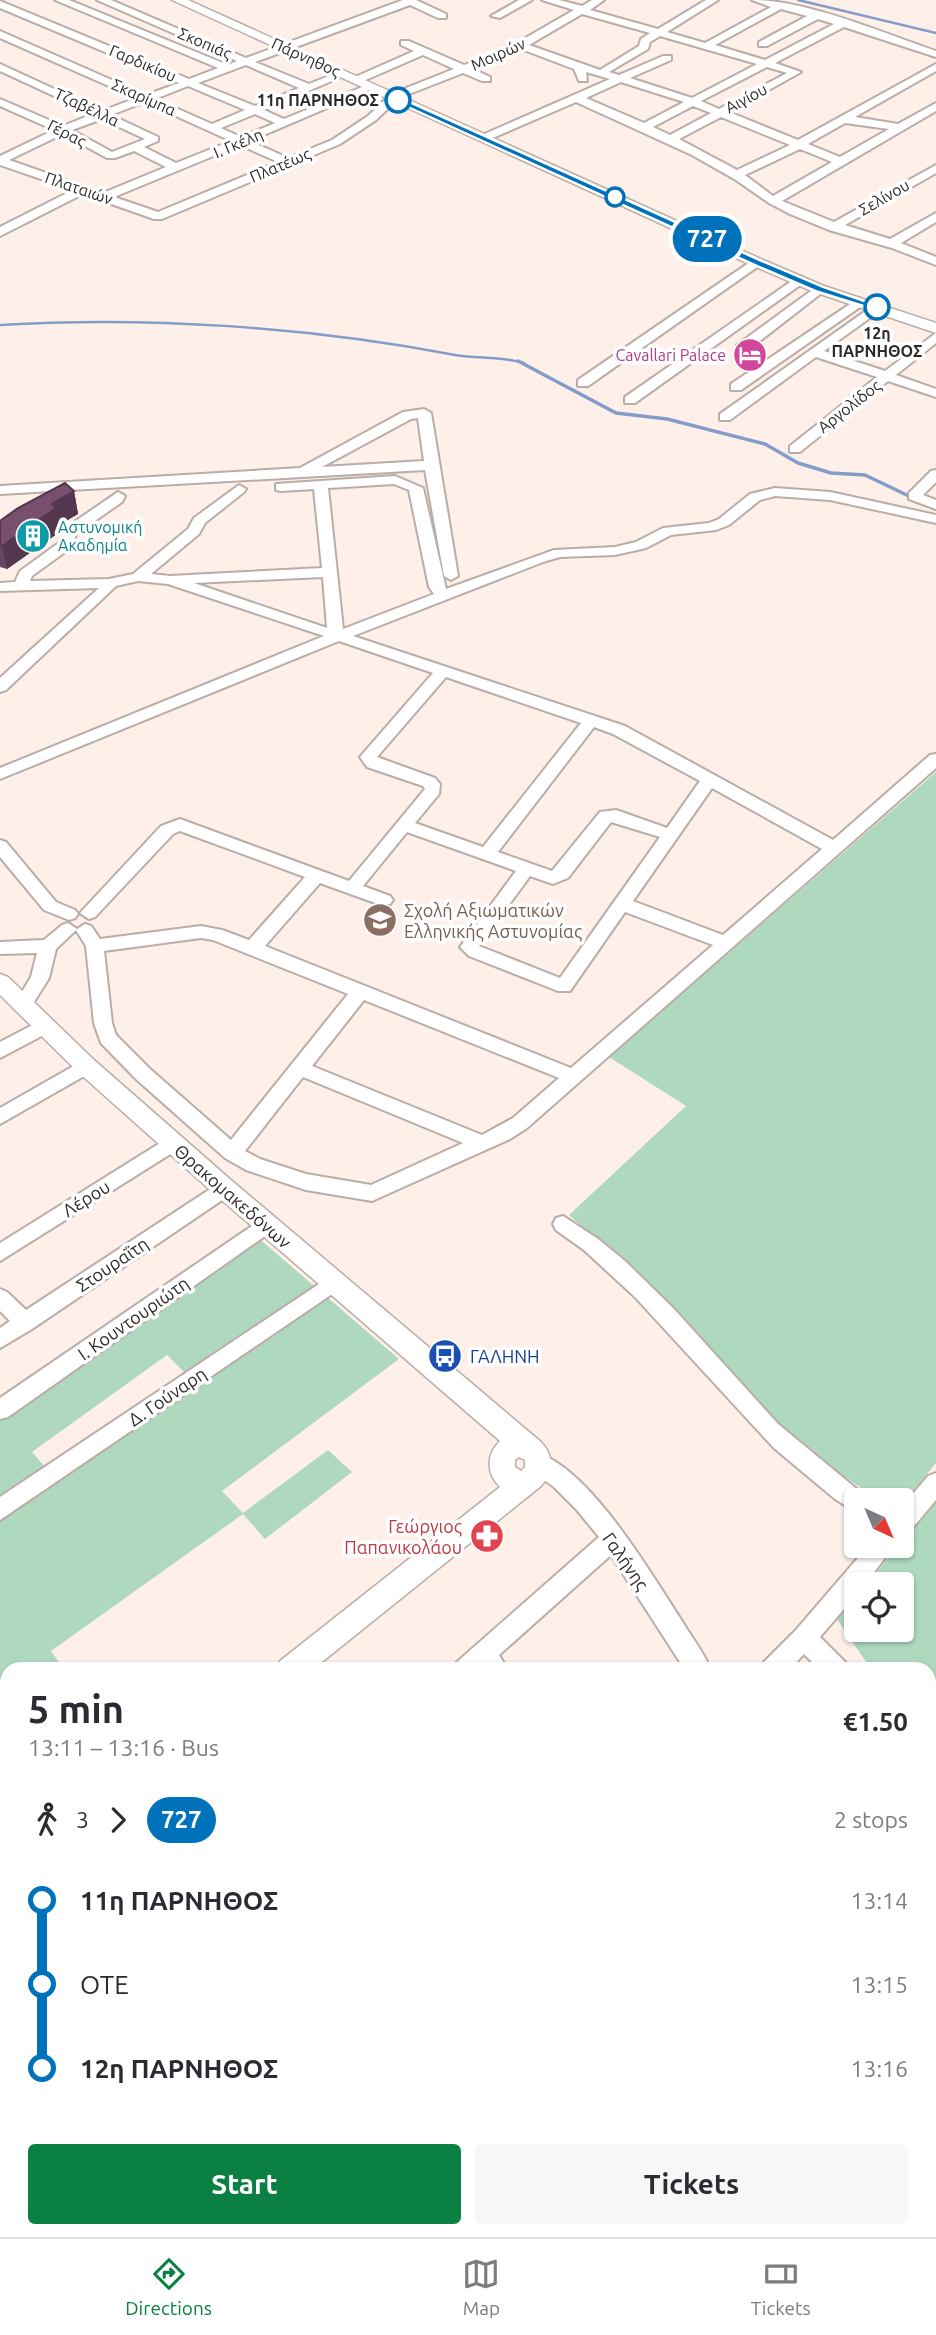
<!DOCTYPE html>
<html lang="en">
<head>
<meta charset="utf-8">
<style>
  :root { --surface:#fff; --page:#f7f7f7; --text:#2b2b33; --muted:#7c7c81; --line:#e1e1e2; --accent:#0b8043 }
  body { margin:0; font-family:Ubuntu,sans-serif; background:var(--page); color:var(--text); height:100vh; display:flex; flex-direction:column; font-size:26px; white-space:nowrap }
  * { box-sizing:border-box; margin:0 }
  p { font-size:23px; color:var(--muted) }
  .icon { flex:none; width:38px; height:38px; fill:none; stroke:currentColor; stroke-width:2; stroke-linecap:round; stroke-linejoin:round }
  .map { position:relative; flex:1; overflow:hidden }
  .details { position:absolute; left:0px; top:1662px; width:936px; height:576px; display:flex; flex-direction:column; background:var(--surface); border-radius:21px 21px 0 0; box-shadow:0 2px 5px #0004 }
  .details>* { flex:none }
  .badge { padding:0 14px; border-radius:23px; font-size:24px; line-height:46px }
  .needle { width:46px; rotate:136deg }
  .controls { position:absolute; left:844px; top:1488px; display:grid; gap:14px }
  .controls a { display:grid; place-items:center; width:70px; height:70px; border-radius:7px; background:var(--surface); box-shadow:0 2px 5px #0004; font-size:35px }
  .map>.badge { position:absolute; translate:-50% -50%; box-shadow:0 0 0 4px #fff }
  .legs { display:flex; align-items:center; gap:10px; height:77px; padding:0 28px; font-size:23px }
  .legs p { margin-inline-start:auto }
  .head { display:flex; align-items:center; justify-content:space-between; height:119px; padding:0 28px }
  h1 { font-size:38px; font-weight:700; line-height:52px }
  .action { display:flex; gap:14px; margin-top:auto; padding:14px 28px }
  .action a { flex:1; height:80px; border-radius:7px; background:var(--accent); color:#fff; font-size:28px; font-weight:700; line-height:80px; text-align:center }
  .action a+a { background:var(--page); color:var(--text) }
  ul { padding:0 28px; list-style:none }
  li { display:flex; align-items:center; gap:24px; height:84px; font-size:26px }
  li i { display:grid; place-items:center; width:10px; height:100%; margin:0 9px; background:currentColor }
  li i::after { content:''; width:18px; height:18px; margin:-9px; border:5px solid; border-radius:50%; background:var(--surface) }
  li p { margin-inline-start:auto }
  li:first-child i { background:linear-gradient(#0000 50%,currentColor 0) }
  li:last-child i { background:linear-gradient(currentColor 50%,#0000 0) }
  .dock { display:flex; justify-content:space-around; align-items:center; height:98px; border-top:2px solid var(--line); background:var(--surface); font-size:19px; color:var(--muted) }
  .dock a { display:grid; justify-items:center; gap:4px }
  .dock .active { color:var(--accent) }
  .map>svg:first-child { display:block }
</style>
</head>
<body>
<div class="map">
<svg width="936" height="2237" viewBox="0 0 936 2237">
  <rect width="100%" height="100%" fill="#fef0e8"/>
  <g fill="#aed9bf" fill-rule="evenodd">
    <path d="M 936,772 L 936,1463 L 903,1503 L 901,1500 L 866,1491 L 805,1451 L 759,1409 L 656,1292 L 569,1215 L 686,1106 L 609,1057 Z"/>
    <path d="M 256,1236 L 399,1359 L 222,1491 L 243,1513 L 328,1450 L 352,1472 L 265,1539 L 243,1514 L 51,1651 L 64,1669 L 7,1670 L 7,1726 L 0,1731 L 0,1414 ZM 167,1355 L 190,1378 L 54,1477 L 32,1452 Z"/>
    <path d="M 936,1501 L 936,1764 L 929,1754 L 929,1670 L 871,1669 L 836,1618 L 856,1596 L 856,1629 L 901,1629 L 901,1584 L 867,1584 Z"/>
    <path d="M 936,2084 L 936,2237 L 556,2237 L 548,2231 L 929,2231 L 929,2090 Z"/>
    <path d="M 115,2231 L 198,2231 L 202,2237 L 119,2237 Z"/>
  </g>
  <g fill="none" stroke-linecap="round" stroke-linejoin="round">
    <g stroke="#849cc9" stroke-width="2.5">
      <path d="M 798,0 L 936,33"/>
      <path d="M 0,325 C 148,316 310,327 455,355 C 478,359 501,356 524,363"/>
    </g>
    <path stroke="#849cc9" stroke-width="3.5" d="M 518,361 L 616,413 L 667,419 L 765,444 L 798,463 L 831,473 L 865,475 L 913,498"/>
    <g stroke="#baada6" stroke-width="4">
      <g id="minor">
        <path d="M 55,0 L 69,0 L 228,65 L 237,61 L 97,0 L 111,0 L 246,58 L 403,0 L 416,0 L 446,14 L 446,18 L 438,18 L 410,5 L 255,62 L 309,84 L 339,72 L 348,74 L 264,110 L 284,119 L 367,85 L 376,87 L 250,141 L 288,158 L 332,140 L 368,116 L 391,94 L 454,69 L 423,55 L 361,82 L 353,82 L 353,78 L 414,51 L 401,45 L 401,41 L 409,41 L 464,65 L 508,48 L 574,10 L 542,0 L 559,0 L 582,6 L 592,0 L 604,0 L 590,10 L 658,29 L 706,0 L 718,0 L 667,32 L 705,43 L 771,7 L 752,0 C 807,0 882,33 936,51 L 936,57 L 844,27 L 775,63 L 801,72 L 729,112 L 798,140 L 936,64 L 936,71 L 855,117 L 898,124 L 936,103 L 936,111 L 782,201 L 834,222 L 936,165 L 936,173 L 845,225 L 890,239 L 936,213 L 936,222 L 901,243 L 936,257 L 936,265 L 892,248 L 829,230 L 790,214 L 769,203 L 736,180 L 692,155 L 576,102 L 488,140 L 480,140 L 480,136 L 610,79 L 586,72 L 587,81 L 579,81 L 574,69 L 521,49 L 473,69 L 490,77 L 490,81 L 482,81 L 463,73 L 399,98 L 376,120 L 340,144 L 162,219 L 154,219 L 83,194 L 0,236 L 0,227 L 73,190 L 0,165 L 0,156 L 54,130 L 0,106 L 0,99 L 63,126 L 93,114 L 0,71 L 0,64 L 102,111 L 136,98 L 0,38 L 0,31 L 146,95 L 179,83 L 0,8 L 0,1 L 189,79 L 218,68 ZM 781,9 L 807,16 L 759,42 L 759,46 L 767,46 L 818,19 L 834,24 L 765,60 L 715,45 ZM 582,14 L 650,33 L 641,39 L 639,46 L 600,70 L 529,45 ZM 660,36 L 757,64 L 692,98 L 630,78 L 671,60 L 671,56 L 663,56 L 619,75 L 609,72 L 648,49 L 650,42 ZM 246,65 L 299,88 L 255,106 L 198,83 ZM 767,67 L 787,73 L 719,109 L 701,101 ZM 621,82 L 684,102 L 644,123 L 586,98 ZM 188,86 L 245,110 L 212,124 L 155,99 ZM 145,102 L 231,141 L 176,163 L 144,147 L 158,141 L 158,137 L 111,115 ZM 693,106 L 711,113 L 670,135 L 653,127 ZM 255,114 L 275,123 L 241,137 L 221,128 ZM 721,117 L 790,145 L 737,170 L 679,139 ZM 102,119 L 145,139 L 112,152 L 72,130 ZM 845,123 L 889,129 L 840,157 L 808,144 ZM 63,134 L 107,158 L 115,158 L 134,151 L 166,167 L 103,193 L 9,160 ZM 240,145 L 278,162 L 158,212 L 114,197 ZM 800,149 L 832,162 L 773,196 L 745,175 Z"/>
        <path d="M 519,0 L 532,0 L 500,18 L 491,16 Z"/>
        <path d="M 756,258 L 762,262 L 760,265 L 588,386 L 578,386 L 578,380 Z"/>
        <path d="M 799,276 L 803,277 L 803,283 L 635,403 L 625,403 L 625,397 Z"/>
        <path d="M 819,285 L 825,289 L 823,292 L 747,351 L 737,351 L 737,345 Z"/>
        <path d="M 859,298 L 865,302 L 863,305 L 741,390 L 731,390 L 731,384 Z"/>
        <path d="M 877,303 L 881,304 L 881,310 L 824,351 L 885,371 L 936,333 L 936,343 L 896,375 L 936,389 L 936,397 L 888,381 L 800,452 L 790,452 L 790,446 L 877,377 L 816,357 L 730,420 L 720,420 L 720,414 Z"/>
        <path d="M 424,409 L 431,413 L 458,576 L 451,580 L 444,576 L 425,470 L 0,494 L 0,486 L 300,468 L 403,412 ZM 418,418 L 424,461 L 322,467 L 411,419 Z"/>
        <path d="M 936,470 L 936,482 L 923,495 L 936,500 L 936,509 L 909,499 L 909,493 L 931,471 Z"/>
        <path d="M 395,476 L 423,488 L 446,589 L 554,550 L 615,547 L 636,542 L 663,528 L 709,523 L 719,519 L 750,494 L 775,488 L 830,492 L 936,515 L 936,523 L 830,500 L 775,496 L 760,500 L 729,525 L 716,530 L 671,535 L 646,548 L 615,555 L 560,557 L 543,562 L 353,636 L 625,726 L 833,840 L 930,755 L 936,754 L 936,768 L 527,1128 L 510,1139 L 372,1201 L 306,1190 L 246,1170 L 225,1158 L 136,1079 L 101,1043 L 94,1023 L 86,946 L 76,930 L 56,949 L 49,978 L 29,1010 L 17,1010 L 14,1005 L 31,977 L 37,953 L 0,954 L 0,942 L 44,940 L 62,925 L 68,923 L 77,929 L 85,924 L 91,926 L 100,939 L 201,926 L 222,930 L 249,940 L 305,877 L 180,831 L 173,834 L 95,917 L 89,919 L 80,913 L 161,826 L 180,819 L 349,881 L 425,789 L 423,786 L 367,767 L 360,757 L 433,673 L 339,641 L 0,779 L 0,768 L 324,636 L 168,584 L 138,581 L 116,586 L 6,690 L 0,692 L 0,678 L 99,588 L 0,591 L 0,583 L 15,582 L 20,571 L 60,542 L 64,529 L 118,492 L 125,496 L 122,502 L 76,534 L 72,547 L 32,576 L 30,581 L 109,579 L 133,574 L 188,529 L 194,518 L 239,485 L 246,489 L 244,492 L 205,523 L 199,534 L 151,574 L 170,576 L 322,568 L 314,489 L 281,491 L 276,490 L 276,484 ZM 394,484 L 409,490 L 429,587 L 434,594 L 343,629 L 328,488 ZM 323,577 L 327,628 L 194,583 ZM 446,677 L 581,723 L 483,847 L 415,823 L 439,794 L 440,784 L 435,778 L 377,757 ZM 594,727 L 613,734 L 700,781 L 667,828 L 616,810 L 600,812 L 552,871 L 498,852 ZM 712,788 L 822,849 L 723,935 L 633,901 ZM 611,822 L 660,837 L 560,978 L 479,946 L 530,876 L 553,884 L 568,878 ZM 407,832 L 516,871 L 460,947 L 469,956 L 558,991 L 570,991 L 625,912 L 713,945 L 571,1068 L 265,946 L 320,883 L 378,904 L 390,904 L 393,900 L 390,896 L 363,886 ZM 201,938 L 213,940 L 348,994 L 231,1140 L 150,1069 L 116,1035 L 112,1023 L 104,951 ZM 364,1000 L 559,1078 L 513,1118 L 482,1135 L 312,1066 ZM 303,1077 L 463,1143 L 371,1185 L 306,1174 L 260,1159 L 245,1151 Z"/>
        <path d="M 0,840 L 6,842 L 56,902 L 75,910 L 78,914 L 75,918 L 69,920 L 44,910 L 0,857 Z"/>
        <path d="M 44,1019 L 51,1021 L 53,1026 L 51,1031 L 0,1058 L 0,1042 Z"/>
        <path d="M 86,1059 L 93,1061 L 95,1066 L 93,1071 L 0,1124 L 0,1108 Z"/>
        <path d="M 173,1135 L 180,1138 L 183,1143 L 180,1148 L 0,1261 L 0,1243 Z"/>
        <path d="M 224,1180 L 231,1182 L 234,1188 L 231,1194 L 32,1329 L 0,1348 L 0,1328 L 10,1321 L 0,1311 L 0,1289 L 7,1292 L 26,1310 Z"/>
        <path d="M 563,1216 L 598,1239 L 625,1261 L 674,1309 L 778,1424 L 864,1495 L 866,1500 L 856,1500 L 856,1512 L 835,1499 L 774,1448 L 635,1297 L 584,1250 L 556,1230 L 553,1224 L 556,1218 Z"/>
        <path d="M 265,1217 L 272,1219 L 275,1225 L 272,1231 L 8,1417 L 0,1419 L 0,1398 Z"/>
        <path d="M 334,1274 L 341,1276 L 344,1282 L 341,1288 L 0,1520 L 0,1497 Z"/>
        <path d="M 540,1454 C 592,1473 650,1572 680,1618 C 690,1635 703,1651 711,1670 L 685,1670 L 611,1555 L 499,1655 L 508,1670 L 453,1670 L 457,1662 L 599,1537 L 576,1509 L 554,1487 L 532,1471 L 529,1464 L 532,1457 Z"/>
        <path d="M 936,1473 L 936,1500 L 909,1532 L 901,1535 L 901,1508 L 928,1476 Z"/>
        <path d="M 869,1545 L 895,1545 L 865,1584 L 856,1584 L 856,1595 L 820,1637 L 845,1662 L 849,1670 L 820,1670 L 804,1654 L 789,1670 L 760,1670 L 764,1662 L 796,1630 Z"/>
        <path d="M 929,1781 L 936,1784 L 936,1815 L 929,1813 Z"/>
        <path d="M 0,1971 L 7,1974 L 7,2003 L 0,2000 Z"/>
        <path d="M 929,1997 L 936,2000 L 936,2033 L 929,2031 Z"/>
        <path d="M 7,2043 L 7,2074 L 0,2077 L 0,2046 Z"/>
        <path d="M 936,2060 L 936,2089 L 929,2091 L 929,2063 Z"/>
        <path d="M 194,2231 L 225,2231 L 227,2237 L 196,2237 Z"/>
        <path d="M 290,2231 L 333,2231 L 335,2237 L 288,2237 Z"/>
        <path d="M 516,2231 L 550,2231 L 552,2237 L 518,2237 Z"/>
        <path d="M 702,2231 L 742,2231 L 740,2237 L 704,2237 Z"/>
      </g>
    </g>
    <g stroke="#baada6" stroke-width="3">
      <g id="major">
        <path d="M 172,0 L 188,0 L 761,259 L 824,286 L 936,323 L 936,333 L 814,292 L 751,265 Z"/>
        <path d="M 0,974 L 8,977 L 94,1060 L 232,1181 L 541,1442 C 554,1456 554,1472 541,1486 L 312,1670 L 276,1670 L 280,1661 L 500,1487 C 486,1473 486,1455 500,1441 L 216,1195 L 78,1072 L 0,995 ZM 519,1457 L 525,1460 L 525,1467 L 521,1471 L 515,1467 L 515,1460 Z"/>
        <path d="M 7,1887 L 7,1920 L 0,1923 L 0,1890 Z"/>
      </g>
    </g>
    <use href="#minor" fill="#fff" fill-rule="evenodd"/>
    <use href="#major" fill="#fff" fill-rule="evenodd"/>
  </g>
  <path fill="#67445f" d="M 74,491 L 78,514 L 59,525 L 61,531 L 7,569 L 0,567 L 0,521 Z"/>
  <path fill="#54374e" d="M 74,491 L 78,514 L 59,525 L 61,531 L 7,569 L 2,546 L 52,504 Z"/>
  <path fill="#784f6f" stroke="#54374e" stroke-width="2" d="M 65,483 L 74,491 L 52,504 L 56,508 L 2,546 L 0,546 L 0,521 L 18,508 Z"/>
  <path fill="#0072bc" stroke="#fff" stroke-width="2" d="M 395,98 L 400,98 L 759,260 L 823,287 L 881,307 L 874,309 L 816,291 L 753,264 L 395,101 Z"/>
  <defs>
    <g id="hotel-disc" transform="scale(1.75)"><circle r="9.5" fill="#d1479c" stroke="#fff"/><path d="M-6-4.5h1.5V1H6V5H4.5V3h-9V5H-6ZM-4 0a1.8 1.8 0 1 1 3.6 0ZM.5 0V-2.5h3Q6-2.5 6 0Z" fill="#fff"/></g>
    <g id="building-disc" transform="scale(1.75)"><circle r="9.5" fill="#0f9aa8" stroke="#fff"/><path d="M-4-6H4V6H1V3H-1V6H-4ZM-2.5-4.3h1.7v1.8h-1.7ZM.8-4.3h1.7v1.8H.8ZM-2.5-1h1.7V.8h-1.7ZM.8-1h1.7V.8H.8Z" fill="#fff"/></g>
    <g id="university-disc" transform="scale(1.75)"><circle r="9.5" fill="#8d6e63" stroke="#fff"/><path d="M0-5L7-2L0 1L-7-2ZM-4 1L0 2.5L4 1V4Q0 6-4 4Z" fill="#fff"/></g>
    <g id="bus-disc" transform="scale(1.75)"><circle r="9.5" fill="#1a4fb4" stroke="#fff"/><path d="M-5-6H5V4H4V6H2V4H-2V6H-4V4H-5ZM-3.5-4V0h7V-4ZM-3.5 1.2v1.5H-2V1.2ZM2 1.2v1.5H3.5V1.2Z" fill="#fff"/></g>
    <g id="pharmacy-disc" transform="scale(1.75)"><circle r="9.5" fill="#e0444e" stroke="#fff"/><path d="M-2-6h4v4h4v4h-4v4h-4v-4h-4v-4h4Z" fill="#fff"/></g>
  </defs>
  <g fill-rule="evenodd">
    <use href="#hotel-disc" x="750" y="355"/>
    <use href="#building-disc" x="33" y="536"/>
    <use href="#university-disc" x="380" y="920"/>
    <use href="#bus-disc" x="445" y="1356"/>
    <use href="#pharmacy-disc" x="487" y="1536"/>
  </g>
  <g fill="#fff" stroke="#0072bc" stroke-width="3.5">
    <circle cx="398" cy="100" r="12"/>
    <circle cx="615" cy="197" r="9"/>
    <circle cx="877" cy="307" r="12"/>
  </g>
  <g text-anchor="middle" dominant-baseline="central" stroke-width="7" stroke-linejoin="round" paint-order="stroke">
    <g font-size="16" fill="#2e2927" stroke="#fff">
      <text transform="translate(205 43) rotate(23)">Σκοπιάς</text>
      <text transform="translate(498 54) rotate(-24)">Μοιρών</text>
      <text transform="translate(306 57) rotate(24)">Πάρνηθος</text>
      <text transform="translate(143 63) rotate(23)">Γαρδικίου</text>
      <text transform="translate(144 97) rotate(24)">Σκαρίμπα</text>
      <text transform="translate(746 98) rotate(-28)">Αιγίου</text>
      <text transform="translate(87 107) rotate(25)">Τζαβέλλα</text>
      <text transform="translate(67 133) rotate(27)">Γέρας</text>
      <text transform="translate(238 143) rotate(-23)">Ι. Γκέλη</text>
      <text transform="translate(280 165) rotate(-23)">Πλατέως</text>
      <text transform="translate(79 188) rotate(19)">Πλαταιών</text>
      <text transform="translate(884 197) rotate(-30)">Σελίνου</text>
      <text transform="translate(849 406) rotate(-38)">Αργολίδος</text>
    </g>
    <g font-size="16" font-weight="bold" fill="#2e2927" stroke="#fff" text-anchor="end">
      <text x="379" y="100">11η ΠΑΡΝΗΘΟΣ</text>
      <text x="877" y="333" text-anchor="middle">12η<tspan x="877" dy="18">ΠΑΡΝΗΘΟΣ</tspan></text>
    </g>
    <g font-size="16" fill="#b23c85" stroke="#fff" text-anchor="end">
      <text x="726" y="355">Cavallari Palace</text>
    </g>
    <g font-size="16" fill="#0d838f" stroke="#fff" text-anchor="start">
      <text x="58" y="527">Αστυνομική<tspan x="58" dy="18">Ακαδημία</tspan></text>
    </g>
    <g font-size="18" fill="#785e54" stroke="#fff" text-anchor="start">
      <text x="404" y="910">Σχολή Αξιωματικών<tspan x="404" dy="21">Ελληνικής Αστυνομίας</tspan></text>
    </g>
    <g font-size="18" fill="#2e2927" stroke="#fff">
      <text transform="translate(233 1196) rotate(41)">Θρακομακεδόνων</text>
      <text transform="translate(86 1198) rotate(-32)">Λέρου</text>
      <text transform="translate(112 1264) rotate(-34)">Στουραΐτη</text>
      <text transform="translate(133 1318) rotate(-35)">Ι. Κουντουριώτη</text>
      <text transform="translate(167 1396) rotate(-34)">Δ. Γούναρη</text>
      <text transform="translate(626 1561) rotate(55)">Γαλήνης</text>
    </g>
    <g font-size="18" fill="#164399" stroke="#fff" text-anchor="start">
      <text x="470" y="1356">ΓΑΛΗΝΗ</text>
    </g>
    <g font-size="18" fill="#be3a42" stroke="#fff" text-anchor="end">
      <text x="462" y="1526">Γεώργιος<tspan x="462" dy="21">Παπανικολάου</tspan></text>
    </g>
  </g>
</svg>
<div class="controls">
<a><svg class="needle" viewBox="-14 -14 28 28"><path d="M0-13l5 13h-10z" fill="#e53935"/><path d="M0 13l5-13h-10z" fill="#7c7c81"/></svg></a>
<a><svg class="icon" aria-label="locate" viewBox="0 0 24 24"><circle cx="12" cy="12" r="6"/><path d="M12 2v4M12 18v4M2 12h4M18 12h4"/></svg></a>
</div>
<b class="badge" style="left:707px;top:239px;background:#0072bc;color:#fff">727</b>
<section class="details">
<div class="head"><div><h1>5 min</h1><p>13:11 – 13:16 · Bus</p></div><b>€1.50</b></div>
<div class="legs"><svg class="icon" aria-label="walk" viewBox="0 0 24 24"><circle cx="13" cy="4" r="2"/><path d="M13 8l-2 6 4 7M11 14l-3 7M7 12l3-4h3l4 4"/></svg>3<svg class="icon" aria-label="forward" viewBox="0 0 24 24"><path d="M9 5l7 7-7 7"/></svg><b class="badge" style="background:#0072bc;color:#fff">727</b><p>2 stops</p></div>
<ul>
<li><i style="color:#0072bc"></i><b>11η ΠΑΡΝΗΘΟΣ</b><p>13:14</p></li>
<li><i style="color:#0072bc"></i><span>ΟΤΕ</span><p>13:15</p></li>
<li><i style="color:#0072bc"></i><b>12η ΠΑΡΝΗΘΟΣ</b><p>13:16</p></li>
</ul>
<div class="action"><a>Start</a><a>Tickets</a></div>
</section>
</div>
<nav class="dock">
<a class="active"><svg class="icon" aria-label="directions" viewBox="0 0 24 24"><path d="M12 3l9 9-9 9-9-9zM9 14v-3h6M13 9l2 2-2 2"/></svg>Directions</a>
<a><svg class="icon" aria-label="map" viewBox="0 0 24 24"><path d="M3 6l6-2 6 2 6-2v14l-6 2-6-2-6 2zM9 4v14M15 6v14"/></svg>Map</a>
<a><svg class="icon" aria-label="tickets" viewBox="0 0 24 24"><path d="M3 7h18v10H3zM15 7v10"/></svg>Tickets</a>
</nav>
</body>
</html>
